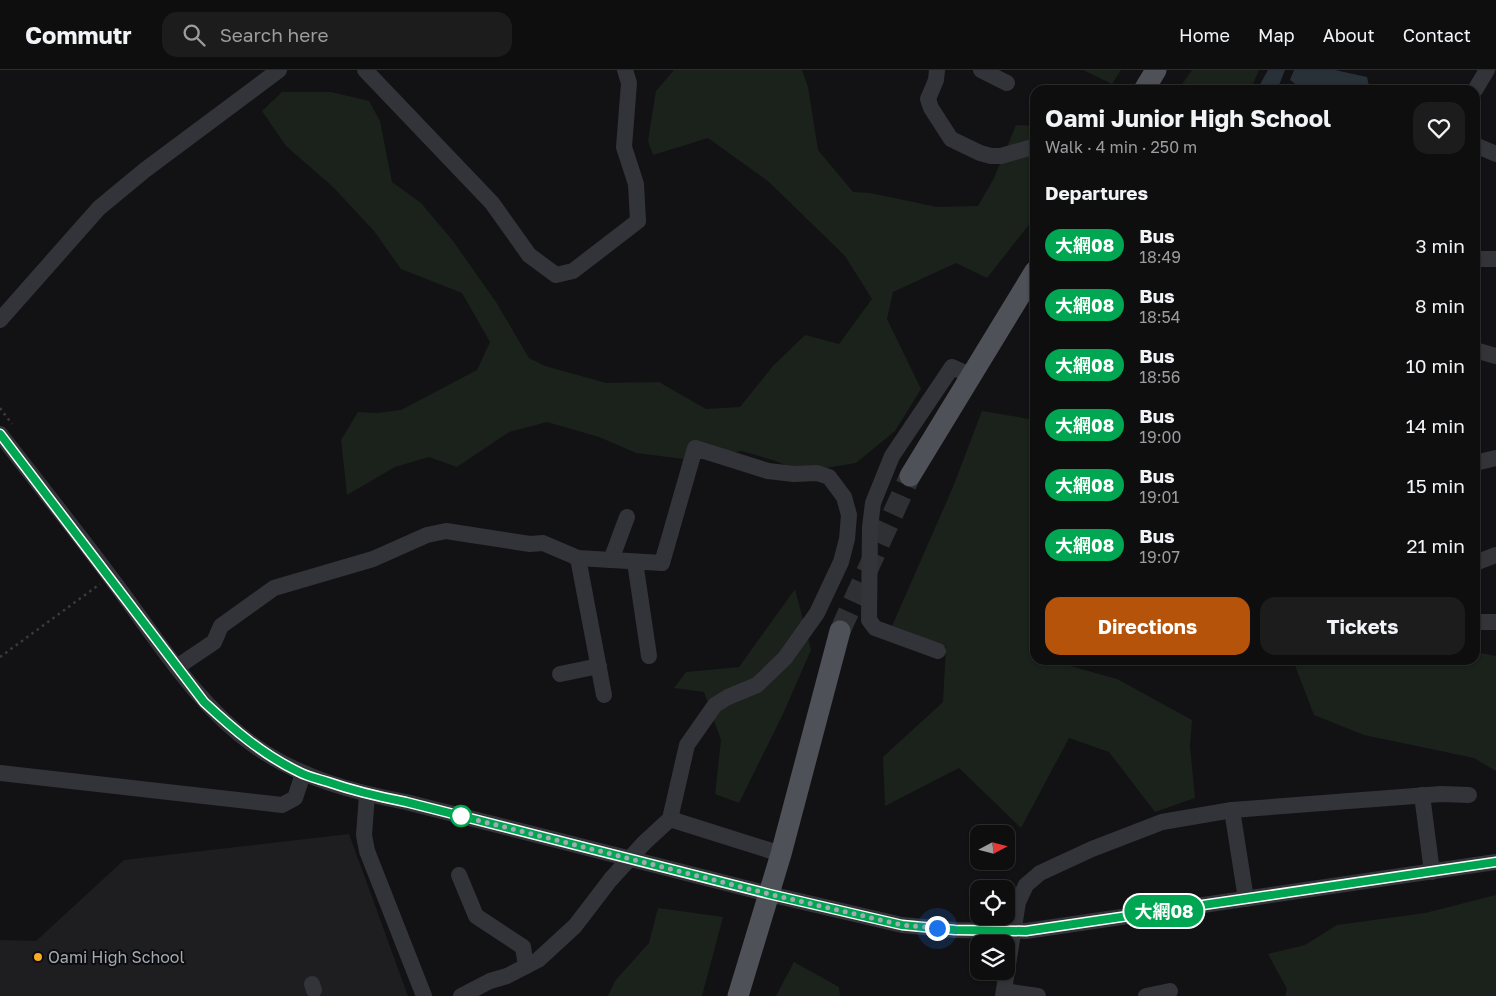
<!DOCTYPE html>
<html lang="en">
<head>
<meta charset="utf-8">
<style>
  :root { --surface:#0e0e0f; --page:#1c1c1d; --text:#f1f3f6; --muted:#9b9c9e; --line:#2e2e2f; --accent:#b45309 }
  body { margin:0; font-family:"Golos Text","Noto Sans JP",sans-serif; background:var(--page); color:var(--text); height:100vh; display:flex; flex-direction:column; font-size:19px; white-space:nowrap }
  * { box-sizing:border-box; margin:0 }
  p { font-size:16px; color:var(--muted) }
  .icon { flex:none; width:28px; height:28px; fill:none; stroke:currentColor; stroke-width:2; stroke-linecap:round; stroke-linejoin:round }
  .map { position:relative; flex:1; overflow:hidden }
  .sheet { position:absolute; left:1030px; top:15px; width:450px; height:580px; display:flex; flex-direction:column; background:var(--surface); border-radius:15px; box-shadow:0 1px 4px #0004,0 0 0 1px var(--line) }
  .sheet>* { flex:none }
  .badge { padding:0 10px; border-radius:16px; font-size:18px; line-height:32px }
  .needle { width:32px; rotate:83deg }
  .buttons { position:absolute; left:970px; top:755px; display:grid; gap:10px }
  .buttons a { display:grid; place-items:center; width:45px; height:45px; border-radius:10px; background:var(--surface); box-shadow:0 1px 4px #0004,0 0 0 1px var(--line); font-size:25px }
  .you { position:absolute; width:25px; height:25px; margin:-12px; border:4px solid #fff; border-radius:50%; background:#1a73e8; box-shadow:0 0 0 8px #1a73e833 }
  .map>.badge { position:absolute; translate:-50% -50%; box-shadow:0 0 0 2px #fff }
  h2 { padding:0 15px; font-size:19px; line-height:45px }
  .round { display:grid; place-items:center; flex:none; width:52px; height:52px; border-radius:15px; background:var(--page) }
  .head { display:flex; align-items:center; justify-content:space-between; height:85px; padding:0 15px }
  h1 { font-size:24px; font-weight:700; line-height:38px }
  .action { display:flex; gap:10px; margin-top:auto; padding:10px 15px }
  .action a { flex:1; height:58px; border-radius:15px; background:var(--accent); color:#fff; font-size:20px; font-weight:700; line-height:58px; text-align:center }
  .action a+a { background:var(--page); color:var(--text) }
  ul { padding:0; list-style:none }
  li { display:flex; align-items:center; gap:15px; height:60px; padding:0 15px }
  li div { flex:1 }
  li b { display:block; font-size:19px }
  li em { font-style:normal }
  li .badge { min-width:55px; font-weight:700; text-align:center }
  header { display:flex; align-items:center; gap:30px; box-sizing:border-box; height:70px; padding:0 25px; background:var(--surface); border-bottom:1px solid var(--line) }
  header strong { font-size:24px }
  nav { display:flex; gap:28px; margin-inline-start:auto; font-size:18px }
  .search { width:350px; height:45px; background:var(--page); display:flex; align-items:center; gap:12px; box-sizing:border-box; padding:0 18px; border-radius:15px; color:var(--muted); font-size:19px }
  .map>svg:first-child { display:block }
</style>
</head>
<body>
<header>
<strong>Commutr</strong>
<div class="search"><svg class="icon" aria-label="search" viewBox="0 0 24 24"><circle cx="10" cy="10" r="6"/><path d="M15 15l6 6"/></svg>Search here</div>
<nav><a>Home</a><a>Map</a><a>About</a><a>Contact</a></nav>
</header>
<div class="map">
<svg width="1496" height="926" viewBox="0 0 1496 926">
  <rect width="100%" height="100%" fill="#121214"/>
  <path fill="#1e1e21" d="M 349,764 L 408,926 L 0,926 L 0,870 L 36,871 L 124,790 Z"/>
  <g fill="#1a221b">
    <path d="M 674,0 L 802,0 L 808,17 L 818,80 L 853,122 L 870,123 L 937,137 L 978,136 L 994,108 L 1016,55 L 1035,56 L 1035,147 L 987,208 L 956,193 L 893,222 L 887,249 L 921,319 L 895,361 L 856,393 L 801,402 L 776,391 L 742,381 L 684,389 L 636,383 L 599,367 L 547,352 L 509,362 L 457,397 L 429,387 L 395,397 L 347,425 L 341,370 L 358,342 L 377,343 L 401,340 L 477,300 L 490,272 L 462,223 L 401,199 L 374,161 L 333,117 L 286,76 L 262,41 L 282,22 L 331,22 L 369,31 L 380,51 L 392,112 L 421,133 L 453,171 L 496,232 L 529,288 L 545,296 L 606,313 L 659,312 L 706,339 L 740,337 L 773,296 L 805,265 L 839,274 L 872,229 L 845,186 L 768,111 L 708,68 L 653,85 L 648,71 L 656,21 Z"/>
    <path d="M 1083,0 L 1121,0 L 1112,14 Z"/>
    <path d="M 1192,0 L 1259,0 L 1253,14 L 1246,20 L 1178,20 Z"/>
    <path d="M 982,341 L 1035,350 L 1035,590 L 1062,590 L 1063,594 L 1117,609 L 1192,650 L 1190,676 L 1195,728 L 1155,742 L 1109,682 L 1069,668 L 1021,758 L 959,698 L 885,736 L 883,687 L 943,632 L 946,577 L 892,556 L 953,417 Z"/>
    <path d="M 795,519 L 811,580 L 783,644 L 739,733 L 715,724 L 721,670 L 704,622 L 674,618 L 686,602 L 739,597 Z"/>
    <path d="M 1475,582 L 1496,586 L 1496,701 L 1474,688 L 1364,665 L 1314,645 L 1293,590 L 1475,590 Z"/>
    <path d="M 1496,825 L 1496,926 L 1285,926 L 1287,919 L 1268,884 L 1305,875 L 1337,855 L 1425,843 Z"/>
    <path d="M 658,838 L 723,847 L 702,926 L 608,926 L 615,911 L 649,873 Z"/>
    <path d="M 794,892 L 839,917 L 840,926 L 776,926 Z"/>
  </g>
  <g fill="#283138">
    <path d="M 1268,0 L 1285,0 L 1277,20 L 1257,20 Z"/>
    <path d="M 1294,0 L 1335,0 L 1367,7 L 1369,16 L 1366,20 L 1303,20 L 1290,10 Z"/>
  </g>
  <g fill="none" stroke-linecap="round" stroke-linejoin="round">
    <path stroke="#2f3034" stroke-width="21" stroke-dasharray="21 11" stroke-linecap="butt" d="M 840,561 L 910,406"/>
    <g stroke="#393b40" stroke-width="2.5" stroke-dasharray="2.5 4" stroke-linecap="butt">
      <path d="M 0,338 L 12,354"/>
      <path d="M 0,587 L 100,514"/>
    </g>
    <g stroke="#333439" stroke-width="16">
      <path d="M 365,0 L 492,133 L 529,185 L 556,205 L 573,201 L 638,151 L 636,114 L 624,77 L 629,13 L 625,0"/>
      <path d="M 937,0 L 936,10 L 928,29 L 931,38 L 951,69 L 980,83 L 991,86 L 1001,86 L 1029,78"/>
      <path d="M 981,0 L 1007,13"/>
      <path d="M 1475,20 L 1487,0"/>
      <path d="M 1475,75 L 1496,84"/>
      <path d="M 1475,189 L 1496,189"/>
      <path d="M 0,250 L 99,138 L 145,100 L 279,0"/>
      <path d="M 1475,280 L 1496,286"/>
      <path d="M 0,364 C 40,416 81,467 120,520 C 161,575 198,636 255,676 C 300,708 353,722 406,732 L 769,824 L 902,855 L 955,860 L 1026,861 L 1496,792"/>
      <path d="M 1475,393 L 1496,388"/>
      <path d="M 578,488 L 604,625"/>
      <path d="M 611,490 L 627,447"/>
      <path d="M 635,492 L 649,586"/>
      <path d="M 1475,493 L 1496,485"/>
      <path d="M 1475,552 L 1496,552"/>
      <path d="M 938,581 L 875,558 L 869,550 L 870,457 L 873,433 L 892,386 L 952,297 L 972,306"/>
      <path d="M 177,597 L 214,572 L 221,556 L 274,518 L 373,489 L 427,465 L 446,461 L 530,474 L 543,473 L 578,488 L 662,493 L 695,378 L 768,401 L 794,404 L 817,403 L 829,407 L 844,427 L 849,445 L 847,469 L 841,492 L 817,543 L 785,588 L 757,615 L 728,627 L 715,635 L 687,675 L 670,749 L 644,773"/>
      <path d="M 560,604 L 599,596"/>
      <path d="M 0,703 L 282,735 L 295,728 L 303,704"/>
      <path d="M 367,725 L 364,765 L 367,781 L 424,926"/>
      <path d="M 1422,725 L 1432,802"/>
      <path d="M 1232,740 L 1246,829"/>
      <path d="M 670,749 L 781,784"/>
      <path d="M 459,805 L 476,846 L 523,877 L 526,896"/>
      <path d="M 312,914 L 314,920"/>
      <path d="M 1004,921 L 1038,926"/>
      <path d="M 461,926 L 490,911 L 507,906 L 538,890 L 575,856 L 611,809"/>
      <path d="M 1003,926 L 1018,832 L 1026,815 L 1040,803 L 1092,779 L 1162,752 L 1232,740 L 1441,724 L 1469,725"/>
      <path d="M 1146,926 L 1170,921"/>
    </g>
    <g stroke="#4f5158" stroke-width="21">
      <path d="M 1144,20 L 1156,0"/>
      <path d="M 910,406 L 1035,201"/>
      <path d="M 738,926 L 781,784 L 840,561"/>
    </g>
    <path stroke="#333439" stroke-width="16" d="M 611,809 L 644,773"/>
  </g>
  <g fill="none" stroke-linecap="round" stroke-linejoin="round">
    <g stroke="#fff" stroke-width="11">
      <path id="line" d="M 0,364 L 204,632 C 233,659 263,685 299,702 C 308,707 319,709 328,712 C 354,721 380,727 406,732 L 769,824 L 902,855 L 955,860 L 1026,861 L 1496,792"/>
    </g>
    <use href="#line" stroke="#00a651" stroke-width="8"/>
    <path stroke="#a3a9b5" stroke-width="5" stroke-dasharray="0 9" d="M 461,746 L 769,824 L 902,855 L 937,858"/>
  </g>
  <circle fill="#fff" stroke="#00a651" stroke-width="2.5" cx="461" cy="746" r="10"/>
  <circle fill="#faaa23" stroke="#0d0d0f" stroke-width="2" cx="38" cy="887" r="5"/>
  <g text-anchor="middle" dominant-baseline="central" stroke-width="4" stroke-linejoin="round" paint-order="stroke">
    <g font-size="16" fill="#a3a9b5" stroke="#0d0d0f" text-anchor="start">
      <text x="48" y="887">Oami High School</text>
    </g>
  </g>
</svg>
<div class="buttons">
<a><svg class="needle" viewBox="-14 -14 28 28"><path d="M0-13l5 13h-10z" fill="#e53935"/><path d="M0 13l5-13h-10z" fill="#9b9c9e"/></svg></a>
<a><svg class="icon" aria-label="locate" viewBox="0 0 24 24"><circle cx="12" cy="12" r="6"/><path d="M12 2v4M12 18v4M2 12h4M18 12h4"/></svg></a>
<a><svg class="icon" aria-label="layers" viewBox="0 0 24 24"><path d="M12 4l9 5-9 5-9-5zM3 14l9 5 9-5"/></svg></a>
</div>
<div class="you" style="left:937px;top:858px"></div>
<b class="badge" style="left:1164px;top:841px;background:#00a651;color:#fff">大網08</b>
<section class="sheet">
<div class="head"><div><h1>Oami Junior High School</h1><p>Walk · 4 min · 250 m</p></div><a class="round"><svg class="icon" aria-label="heart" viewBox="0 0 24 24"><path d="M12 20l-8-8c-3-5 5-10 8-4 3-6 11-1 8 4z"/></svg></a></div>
<h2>Departures</h2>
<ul>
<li><span class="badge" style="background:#00a651;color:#fff">大網08</span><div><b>Bus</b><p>18:49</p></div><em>3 min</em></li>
<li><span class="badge" style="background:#00a651;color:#fff">大網08</span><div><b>Bus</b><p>18:54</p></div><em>8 min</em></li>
<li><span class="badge" style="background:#00a651;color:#fff">大網08</span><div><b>Bus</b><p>18:56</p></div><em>10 min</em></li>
<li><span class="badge" style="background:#00a651;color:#fff">大網08</span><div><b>Bus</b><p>19:00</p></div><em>14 min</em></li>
<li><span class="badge" style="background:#00a651;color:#fff">大網08</span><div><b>Bus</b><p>19:01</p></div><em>15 min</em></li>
<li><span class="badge" style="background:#00a651;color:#fff">大網08</span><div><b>Bus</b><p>19:07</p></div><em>21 min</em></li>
</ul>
<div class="action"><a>Directions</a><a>Tickets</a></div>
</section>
</div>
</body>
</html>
